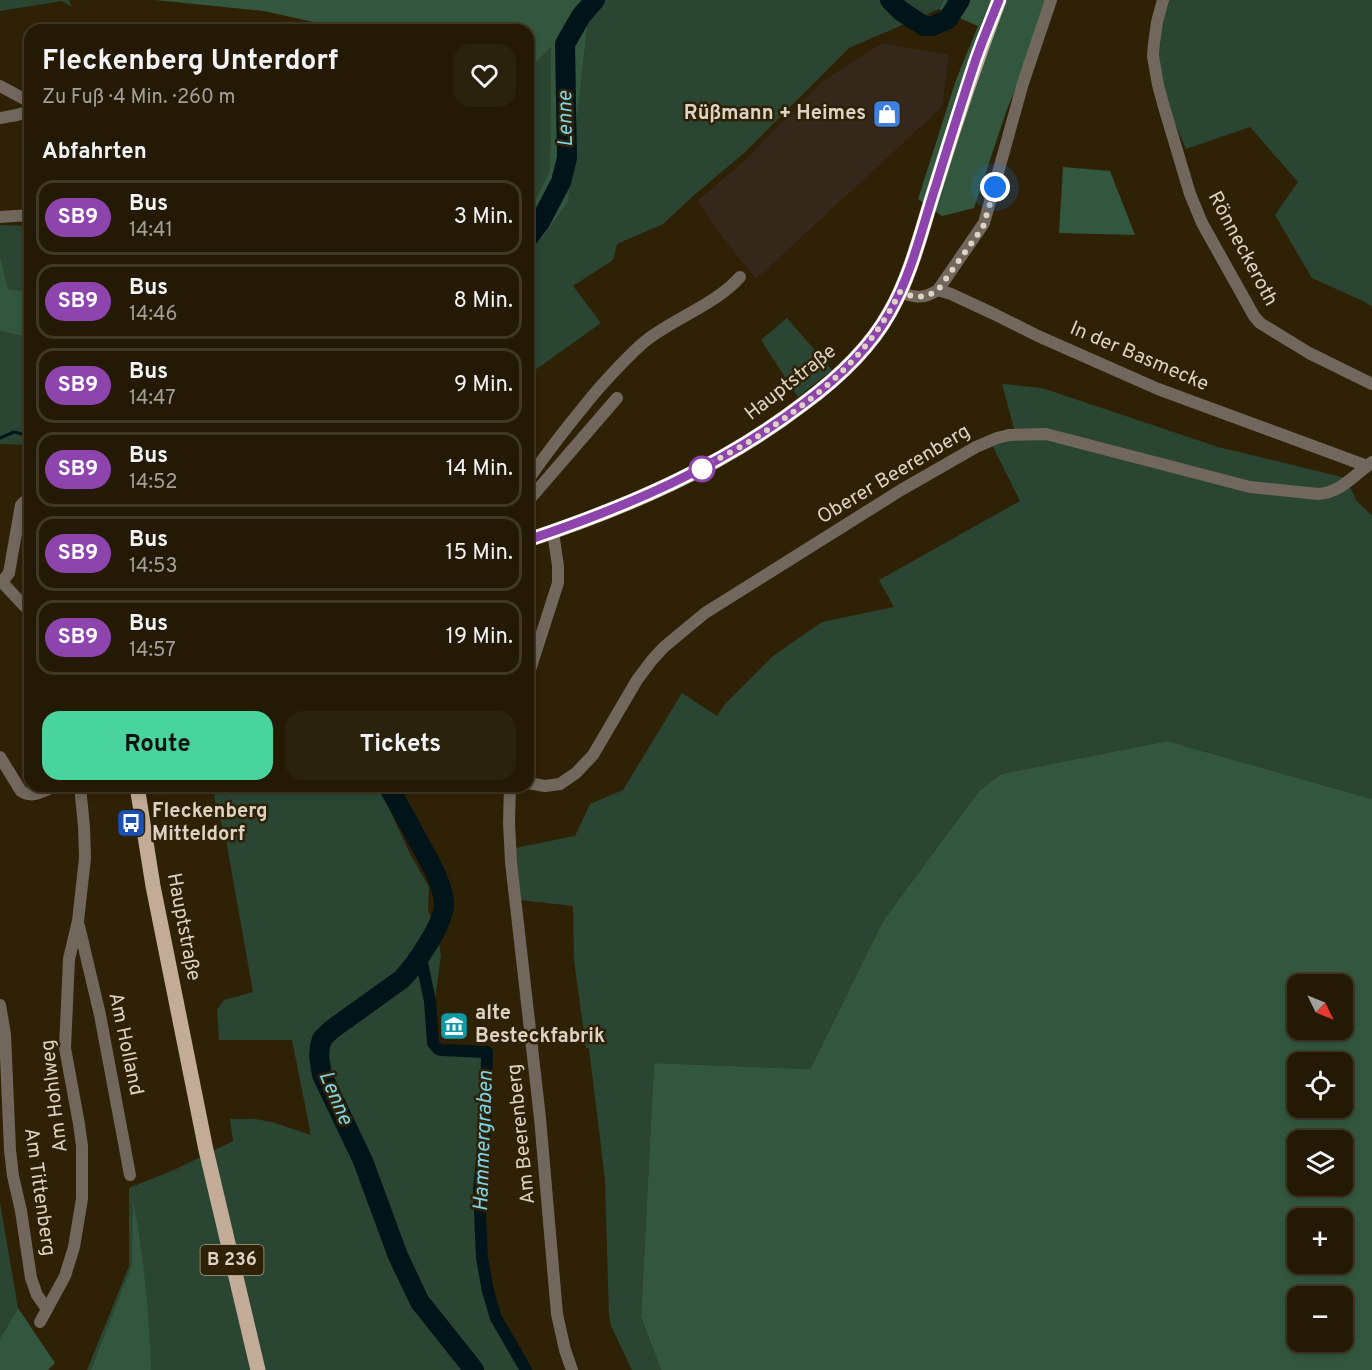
<!DOCTYPE html>
<html lang="de">
<head>
<meta charset="utf-8">
<style>
  :root { --surface:#231904; --page:#2b220e; --text:#f1f3f6; --muted:#a3a09a; --line:#403826; --accent:#49d49d }
  body { margin:0; font-family:Overpass,sans-serif; background:var(--page); color:var(--text); height:100vh; display:flex; flex-direction:column; font-size:22px; white-space:nowrap }
  * { box-sizing:border-box; margin:0 }
  p { font-size:20px; color:var(--muted) }
  .icon { flex:none; width:33px; height:33px; fill:none; stroke:currentColor; stroke-width:2; stroke-linecap:round; stroke-linejoin:round }
  .map { position:relative; flex:1; overflow:hidden }
  .side { position:absolute; left:24px; top:24px; width:510px; height:768px; display:flex; flex-direction:column; background:var(--surface); border-radius:18px; box-shadow:0 3px 9px #0003,0 0 0 2px var(--line) }
  .side>* { flex:none }
  .badge { padding:0 12px; border-radius:20px; font-size:21px; line-height:39px }
  .needle { width:39px; rotate:133deg }
  .fabs { position:absolute; left:1287px; top:974px; display:grid; gap:12px }
  .fabs a { display:grid; place-items:center; width:66px; height:66px; border-radius:12px; background:var(--surface); box-shadow:0 3px 9px #0003,0 0 0 2px var(--line); font-size:30px }
  .you { position:absolute; width:30px; height:30px; margin:-15px; border:4px solid #fff; border-radius:50%; background:#1a73e8; box-shadow:0 0 0 9px #1a73e833 }
  .map>.badge { position:absolute; translate:-50% -50%; box-shadow:0 0 0 3px #fff }
  h2 { padding:0 18px; font-size:22px; line-height:54px }
  .round { display:grid; place-items:center; flex:none; width:63px; height:63px; border-radius:18px; background:var(--page) }
  .headline { display:flex; align-items:center; justify-content:space-between; height:102px; padding:0 18px }
  h1 { font-size:28px; font-weight:700; line-height:45px }
  .cta { display:flex; gap:12px; margin-top:auto; padding:12px 18px }
  .cta a { flex:1; height:69px; border-radius:18px; background:var(--accent); color:#111; font-size:24px; font-weight:700; line-height:69px; text-align:center }
  .cta a+a { background:var(--page); color:var(--text) }
  ul { padding:0; list-style:none }
  li { display:flex; align-items:center; gap:18px; height:75px; margin:0 12px 9px; padding:0 6px; border:3px solid var(--line); border-radius:18px }
  li div { flex:1 }
  li b { display:block; font-size:22px }
  li em { font-style:normal }
  li .badge { min-width:66px; font-weight:700; text-align:center }
  .map>svg:first-child { display:block }
</style>
</head>
<body>
<div class="map">
<svg width="1372" height="1370" viewBox="0 0 1372 1370">
  <rect width="100%" height="100%" fill="#2f2106"/>
  <path fill="#35281b" d="M 882,43 L 949,55 L 942,107 L 756,279 L 725,240 L 697,201 L 743,162 L 823,81 Z"/>
  <g fill="#2a4633">
    <path d="M 0,0 L 69,0 L 72,7 L 62,1 L 0,11 Z"/>
    <path d="M 603,0 L 944,0 L 939,9 L 849,48 L 743,154 L 693,196 L 663,224 L 617,244 L 613,260 L 573,286 L 601,323 L 528,375 L 528,250 L 542,238 L 568,202 L 588,20 Z"/>
    <path d="M 1166,0 L 1372,0 L 1372,307 L 1365,302 L 1312,278 L 1275,215 L 1298,182 L 1250,127 L 1186,149 L 1167,105 L 1158,67 L 1164,5 Z"/>
    <path d="M 551,44 L 550,171 L 528,214 L 528,71 Z"/>
    <path d="M 0,225 L 30,226 L 30,291 L 8,289 L 0,255 Z"/>
    <path d="M 787,318 L 832,370 L 798,397 L 761,340 Z"/>
    <path d="M 0,331 L 30,338 L 30,445 L 0,444 Z"/>
    <path d="M 1002,384 L 1042,388 L 1218,447 L 1346,478 L 1356,500 L 1372,516 L 1372,799 L 1167,741 L 1001,774 L 979,791 L 883,921 L 810,1069 L 654,1063 L 641,1317 L 661,1370 L 632,1370 L 611,1326 L 609,1316 L 605,1180 L 589,1048 L 586,1048 L 574,960 L 573,906 L 521,900 L 515,848 L 575,836 L 590,804 L 623,790 L 682,693 L 717,716 L 725,704 L 773,656 L 822,622 L 894,607 L 879,580 L 1020,501 L 991,443 L 1015,432 Z"/>
    <path d="M 218,786 L 379,786 L 409,852 L 429,887 L 428,910 L 438,938 L 441,955 L 432,1023 L 433,1043 L 438,1049 L 441,1050 L 487,1052 L 486,1119 L 479,1189 L 482,1258 L 488,1291 L 496,1318 L 526,1370 L 481,1370 L 439,1314 L 399,1237 L 363,1147 L 363,1186 L 380,1231 L 421,1311 L 468,1370 L 87,1370 L 129,1266 L 129,1188 L 176,1169 L 233,1141 L 230,1119 L 255,1119 L 272,1122 L 311,1135 L 292,1040 L 219,1040 L 217,1010 L 224,1000 L 253,992 L 226,840 L 214,797 Z"/>
    <path d="M 0,1203 L 18,1308 L 0,1339 Z"/>
  </g>
  <g fill="#32573e" fill-rule="evenodd">
    <path d="M 155,0 L 603,0 L 588,20 L 568,202 L 542,238 L 528,250 L 528,214 L 550,171 L 551,46 L 528,71 L 528,30 L 410,30 L 409,27 L 373,30 L 318,23 L 264,11 Z"/>
    <path d="M 944,0 L 1051,0 L 1006,112 L 974,208 L 942,216 L 918,199 L 956,80 L 978,26 L 939,9 Z"/>
    <path d="M 1063,167 L 1110,171 L 1135,235 L 1059,233 Z"/>
    <path d="M 0,255 L 8,289 L 30,291 L 30,338 L 0,331 Z"/>
    <path d="M 1167,741 L 1372,799 L 1372,1370 L 661,1370 L 641,1317 L 654,1063 L 810,1069 L 883,921 L 979,791 L 1001,774 ZM 1298,984 L 1342,984 L 1342,1029 L 1298,1029 ZM 1298,1062 L 1342,1062 L 1342,1107 L 1298,1107 ZM 1298,1140 L 1342,1140 L 1342,1185 L 1298,1185 ZM 1298,1218 L 1342,1218 L 1342,1263 L 1298,1263 ZM 1298,1296 L 1342,1296 L 1342,1341 L 1298,1341 Z"/>
    <path d="M 332,1085 L 363,1147 L 399,1237 L 439,1314 L 481,1370 L 468,1370 L 421,1311 L 380,1231 L 363,1186 L 321,1095 Z"/>
    <path d="M 133,1201 C 144,1257 149,1313 151,1370 L 91,1370 L 132,1265 Z"/>
    <path d="M 18,1308 L 55,1363 L 48,1370 L 0,1370 L 0,1339 Z"/>
  </g>
  <g fill="none" stroke-linecap="round" stroke-linejoin="round">
    <path stroke="#00141a" stroke-width="3" d="M 0,438 L 14,432 L 30,436"/>
    <path stroke="#00141a" stroke-width="12" d="M 423,949 L 422,963 L 430,1001 L 433,1043 L 438,1049 L 441,1050 L 487,1052 L 486,1119 L 479,1189 L 482,1258 L 488,1291 L 496,1318 L 526,1370"/>
    <g stroke="#00141a" stroke-width="20">
      <path d="M 890,0 L 901,11 L 924,26 L 933,26 L 948,19 L 960,0"/>
      <path d="M 528,238 L 540,222 L 561,182 L 567,158 L 565,44 L 581,16 L 595,0"/>
      <path d="M 388,786 C 398,804 408,821 417,839 C 428,859 442,880 444,903 C 445,923 415,965 402,979 L 331,1030 L 322,1039 L 320,1046 L 319,1056 L 322,1075 L 363,1161 L 398,1256 L 420,1302 L 474,1370"/>
    </g>
    <g stroke="#72675d" stroke-width="12">
      <path d="M 1163,0 L 1157,22 L 1154,44 L 1153,56 L 1158,85 L 1164,107 L 1190,194 L 1202,223 L 1254,316 L 1260,323 L 1309,353 L 1372,384"/>
      <path d="M 0,86 L 30,102"/>
      <path d="M 0,118 L 17,115 L 30,111"/>
      <path d="M 0,217 L 30,215"/>
      <path d="M 938,290 L 951,294 L 994,314 L 1038,336 L 1158,389 L 1367,466"/>
      <path d="M 900,292 C 915,298 924,299 938,290 L 984,223 L 1023,83 L 1051,0"/>
      <path d="M 528,480 C 550,448 574,418 599,388 C 615,371 630,353 648,339 C 677,317 716,304 740,277"/>
      <path d="M 528,501 L 617,398"/>
      <path d="M 0,580 L 30,612"/>
      <path d="M 2,582 L 9,573 L 21,505 L 24,502 L 30,499"/>
      <path d="M 528,676 L 558,583 L 558,566 L 553,532"/>
      <path d="M 0,757 L 21,791 C 32,799 44,791 55,786"/>
      <path d="M 528,783 L 545,786 L 560,784 L 576,773 L 593,755 L 637,680 L 652,660 L 664,647 L 705,613 L 901,490 L 976,447 L 997,438 L 1009,435 L 1046,434 L 1250,487 L 1318,494 C 1340,493 1356,474 1372,462"/>
      <path d="M 510,786 L 509,823 L 511,862 L 540,1118 L 557,1314 L 565,1350 L 572,1370"/>
      <path d="M 79,926 L 100,1015 L 130,1175"/>
      <path d="M 0,1005 L 5,1034 L 10,1150 L 13,1176 L 21,1211 L 31,1278 L 37,1295 L 47,1309"/>
      <path d="M 40,1322 L 65,1276 L 74,1247 L 82,1199 L 82,1146 L 79,1124 L 65,1048 L 69,959 L 78,921 L 85,858 L 84,827 L 80,786"/>
    </g>
    <g stroke="#c2ab97" stroke-width="15">
      <path d="M 528,540 C 625,508 721,467 803,404 C 837,379 869,350 890,312 C 912,273 922,228 936,185 C 955,123 976,61 999,0"/>
      <path d="M 137,786 L 153,886 L 206,1150 L 258,1370"/>
    </g>
  </g>
  <g fill="none" stroke-linecap="round" stroke-linejoin="round">
    <g stroke="#fff" stroke-width="14">
      <path id="line" d="M 528,540 C 626,507 721,467 803,404 C 837,379 869,350 890,312 C 912,273 922,228 936,185 C 949,143 962,101 976,59 C 983,39 991,20 999,0"/>
    </g>
    <use href="#line" stroke="#8e44ad" stroke-width="9"/>
    <path stroke="#dcd3c4" stroke-width="6" stroke-dasharray="0 10.8" d="M 702,469 C 716,459 734,451 749,442 C 814,400 865,362 900,292 C 915,298 924,299 938,290 L 983,227 L 995,187"/>
  </g>
  <defs>
    <g id="shop-square" transform="scale(1.5)"><rect x="-9" y="-9" width="18" height="18" rx="4" fill="#3f7fe0" stroke="#2f2106"/><path d="M-5-2.5h2.3a2.7 3.5 0 0 1 5.4 0H5L5.5 6h-11ZM-1.5-2.5h3a1.5 2.3 0 0 0-3 0Z" fill="#fff"/></g>
    <g id="bus-square" transform="scale(1.5)"><rect x="-9" y="-9" width="18" height="18" rx="4" fill="#1a4fb4" stroke="#2f2106"/><path d="M-5-6H5V4H4V6H2V4H-2V6H-4V4H-5ZM-3.5-4V0h7V-4ZM-3.5 1.2v1.5H-2V1.2ZM2 1.2v1.5H3.5V1.2Z" fill="#fff"/></g>
    <g id="museum-square" transform="scale(1.5)"><rect x="-9" y="-9" width="18" height="18" rx="4" fill="#0f9aa8" stroke="#2f2106"/><path d="M0-6L6-3V-2H-6V-3ZM-5-1h2V3h-2ZM-1-1h2V3h-2ZM3-1h2V3H3ZM-6 4H6V6H-6Z" fill="#fff"/></g>
  </defs>
  <g fill-rule="evenodd">
    <use href="#shop-square" x="887" y="114"/>
    <use href="#bus-square" x="131" y="823"/>
    <use href="#museum-square" x="454" y="1026"/>
  </g>
  <circle fill="#fff" stroke="#8e44ad" stroke-width="3" cx="702" cy="469" r="12"/>
  <g text-anchor="middle" dominant-baseline="central" stroke-width="5" stroke-linejoin="round" paint-order="stroke">
    <rect fill="#2f2106" stroke="#a89e8b" stroke-width="1.5" x="200.5" y="1245" width="63" height="30" rx="4.5"/>
    <g font-size="18" font-weight="bold" fill="#dcd3c4">
      <text x="232" y="1260">B 236</text>
    </g>
    <g font-size="20" font-weight="bold" fill="#dcd3c4" stroke="#2f2106" text-anchor="start">
      <text x="866" y="114" text-anchor="end">Rüßmann + Heimes</text>
      <text x="152" y="812">Fleckenberg<tspan x="152" dy="23">Mitteldorf</tspan></text>
      <text x="475" y="1014">alte<tspan x="475" dy="23">Besteckfabrik</tspan></text>
    </g>
    <g font-size="20" fill="#dcd3c4" stroke="#2f2106">
      <text transform="translate(1242 249) rotate(62)">Rönneckeroth</text>
      <text transform="translate(1139 357) rotate(23)">In der Basmecke</text>
      <text transform="translate(791 383) rotate(-38)">Hauptstraße</text>
      <text transform="translate(894 475) rotate(-31)">Oberer Beerenberg</text>
      <text transform="translate(183 927) rotate(79)">Hauptstraße</text>
      <text transform="translate(125 1044) rotate(78)">Am Holland</text>
      <text transform="translate(55 1096) rotate(-97)">Am Hohlweg</text>
      <text transform="translate(522 1134) rotate(-96)">Am Beerenberg</text>
      <text transform="translate(39 1192) rotate(82)">Am Tittenberg</text>
    </g>
    <g font-size="21" font-style="italic" fill="#7bd5e9" stroke="#2f2106">
      <text transform="translate(566 119) rotate(-91)">Lenne</text>
      <text transform="translate(335 1098) rotate(67)">Lenne</text>
      <text transform="translate(484 1141) rotate(-88)">Hammergraben</text>
    </g>
  </g>
</svg>
<div class="fabs">
<a><svg class="needle" viewBox="-14 -14 28 28"><path d="M0-13l5 13h-10z" fill="#e53935"/><path d="M0 13l5-13h-10z" fill="#a3a09a"/></svg></a>
<a><svg class="icon" aria-label="locate" viewBox="0 0 24 24"><circle cx="12" cy="12" r="6"/><path d="M12 2v4M12 18v4M2 12h4M18 12h4"/></svg></a>
<a><svg class="icon" aria-label="layers" viewBox="0 0 24 24"><path d="M12 4l9 5-9 5-9-5zM3 14l9 5 9-5"/></svg></a>
<a>+</a>
<a>−</a>
</div>
<div class="you" style="left:995px;top:187px"></div>
<section class="side">
<div class="headline"><div><h1>Fleckenberg Unterdorf</h1><p>Zu Fuß · 4 Min. · 260 m</p></div><a class="round"><svg class="icon" aria-label="heart" viewBox="0 0 24 24"><path d="M12 20l-8-8c-3-5 5-10 8-4 3-6 11-1 8 4z"/></svg></a></div>
<h2>Abfahrten</h2>
<ul>
<li><span class="badge" style="background:#8e44ad;color:#fff">SB9</span><div><b>Bus</b><p>14:41</p></div><em>3 Min.</em></li>
<li><span class="badge" style="background:#8e44ad;color:#fff">SB9</span><div><b>Bus</b><p>14:46</p></div><em>8 Min.</em></li>
<li><span class="badge" style="background:#8e44ad;color:#fff">SB9</span><div><b>Bus</b><p>14:47</p></div><em>9 Min.</em></li>
<li><span class="badge" style="background:#8e44ad;color:#fff">SB9</span><div><b>Bus</b><p>14:52</p></div><em>14 Min.</em></li>
<li><span class="badge" style="background:#8e44ad;color:#fff">SB9</span><div><b>Bus</b><p>14:53</p></div><em>15 Min.</em></li>
<li><span class="badge" style="background:#8e44ad;color:#fff">SB9</span><div><b>Bus</b><p>14:57</p></div><em>19 Min.</em></li>
</ul>
<div class="cta"><a>Route</a><a>Tickets</a></div>
</section>
</div>
</body>
</html>
